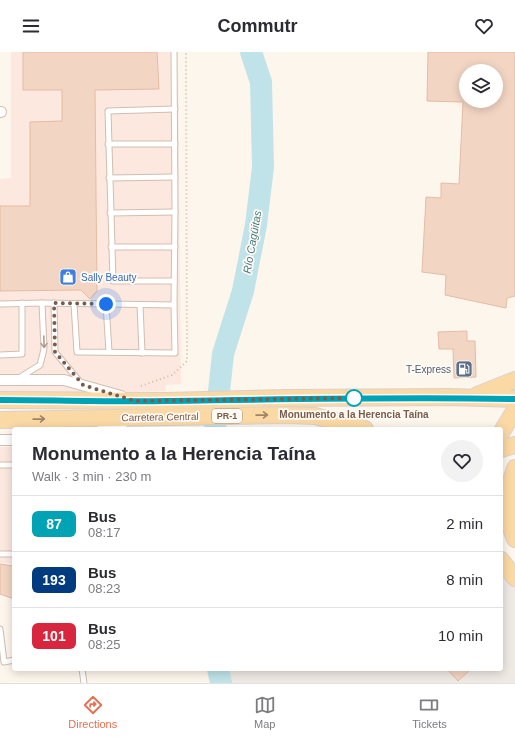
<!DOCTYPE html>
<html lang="en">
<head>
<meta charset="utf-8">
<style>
  :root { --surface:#fff; --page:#f2f2f3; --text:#2b2b33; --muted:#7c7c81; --line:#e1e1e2; --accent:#e76f51 }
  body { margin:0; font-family:Helvetica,sans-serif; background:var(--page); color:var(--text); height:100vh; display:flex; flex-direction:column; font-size:15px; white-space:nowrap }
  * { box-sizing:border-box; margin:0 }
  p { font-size:13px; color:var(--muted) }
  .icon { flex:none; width:22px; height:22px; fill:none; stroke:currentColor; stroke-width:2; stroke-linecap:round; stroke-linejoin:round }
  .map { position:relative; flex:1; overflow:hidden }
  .drawer { position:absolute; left:12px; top:375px; width:491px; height:244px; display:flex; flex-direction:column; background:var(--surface); border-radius:4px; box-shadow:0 2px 10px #0003 }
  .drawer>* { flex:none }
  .badge { padding:0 8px; border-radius:6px; font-size:14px; line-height:26px }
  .tools { position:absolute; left:459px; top:12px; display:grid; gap:8px }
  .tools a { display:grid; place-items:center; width:44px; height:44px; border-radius:50%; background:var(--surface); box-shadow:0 2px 10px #0003; font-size:20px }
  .you { position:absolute; width:20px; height:20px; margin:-10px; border:3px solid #fff; border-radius:50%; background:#1a73e8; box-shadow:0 0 0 6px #1a73e833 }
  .map>.badge { position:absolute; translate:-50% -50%; box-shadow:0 0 0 2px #fff }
  .round { display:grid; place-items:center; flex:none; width:42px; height:42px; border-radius:21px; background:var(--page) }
  .head { display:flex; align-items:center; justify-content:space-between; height:68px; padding:0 20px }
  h1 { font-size:19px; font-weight:700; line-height:30px }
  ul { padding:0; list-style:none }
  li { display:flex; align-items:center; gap:12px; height:56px; padding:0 20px; border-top:1px solid var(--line) }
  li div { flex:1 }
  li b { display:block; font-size:15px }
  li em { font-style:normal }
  li .badge { min-width:44px; font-weight:700; text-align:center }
  header { display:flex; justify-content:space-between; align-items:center; height:52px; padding:0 20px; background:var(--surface); font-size:18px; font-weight:700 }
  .tab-bar { display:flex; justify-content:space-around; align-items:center; height:56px; border-top:1px solid var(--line); background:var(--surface); font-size:11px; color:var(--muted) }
  .tab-bar a { display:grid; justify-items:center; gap:2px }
  .tab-bar .selected { color:var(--accent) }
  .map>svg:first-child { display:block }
</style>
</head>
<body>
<header><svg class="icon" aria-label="menu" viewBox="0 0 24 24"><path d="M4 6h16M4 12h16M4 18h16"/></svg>Commutr<svg class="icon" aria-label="heart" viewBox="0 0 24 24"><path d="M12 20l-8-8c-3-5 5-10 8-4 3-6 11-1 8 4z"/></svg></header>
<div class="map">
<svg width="515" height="631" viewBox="0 0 515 631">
  <rect width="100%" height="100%" fill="#fdf6ec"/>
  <g fill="#fde8e0">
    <path d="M 11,0 L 178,0 L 181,332 L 166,333 L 166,339 L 0,341 L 0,127 L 11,126 Z"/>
    <path d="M 0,395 L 14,395 L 14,512 L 0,511 Z"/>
  </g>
  <path fill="#efe9e4" d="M 501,502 L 515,514 L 515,631 L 215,631 L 214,617 L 501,617 Z"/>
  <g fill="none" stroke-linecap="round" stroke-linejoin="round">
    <g stroke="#bfe3e8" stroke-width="22">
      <path d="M 215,377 L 223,302 L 243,239 L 256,173 L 263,115 L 261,30 L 251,0"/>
      <path d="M 218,617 L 221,631"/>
    </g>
  </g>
  <g fill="#f3d5c3" stroke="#e6bba3" fill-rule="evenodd">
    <path d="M 23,0 L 157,0 L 159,37 L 95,38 L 97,239 L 90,247 L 81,238 L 0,239 L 0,154 L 30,154 L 30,70 L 62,69 L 62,38 L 23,38 Z"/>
    <path d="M 428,0 L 515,0 L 515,244 L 507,246 L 506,256 L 445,243 L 446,223 L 422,220 L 426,145 L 441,146 L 441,131 L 459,132 L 463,50 L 427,49 ZM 466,19 L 496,19 L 496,49 L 466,49 Z"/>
    <path d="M 467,279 L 467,289 L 475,289 L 476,325 L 454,326 L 453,297 L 439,297 L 438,280 Z"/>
    <path d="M 0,512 L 14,514 L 14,547 L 0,542 Z"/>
    <path d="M 447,617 L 471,617 L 458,629 Z"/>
  </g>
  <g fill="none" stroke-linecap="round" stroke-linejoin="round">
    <g stroke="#d1beb0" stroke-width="7">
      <g id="service">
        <path d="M 108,92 L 175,92"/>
        <path d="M 109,126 L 175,125"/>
        <path d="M 110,161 L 175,160"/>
        <path d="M 111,195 L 175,195"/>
        <path d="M 174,229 L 113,229 L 108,59 L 175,57"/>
        <path d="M 54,251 L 55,300 L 81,331"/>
        <path d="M 0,252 L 42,251 L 174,253 L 175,158 L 174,0"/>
        <path d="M 74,252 L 77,300 L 175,301 L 174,253"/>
        <path d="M 106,252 L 109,300"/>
        <path d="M 140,253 L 142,301"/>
        <path d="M 0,303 L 22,302 L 22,251"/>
        <path d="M 19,326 L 40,313 L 44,297 L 42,251"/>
        <path d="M 120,377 L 128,370"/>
        <path d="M 0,413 L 14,413"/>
        <path d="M 0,502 L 14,502"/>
        <path d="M 0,577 L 4,610 L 14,608"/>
        <path d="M 82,617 L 84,631"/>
      </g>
    </g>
    <g stroke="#d1beb0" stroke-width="12">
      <g id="minor">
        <path d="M 0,60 L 1,60"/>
        <path d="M 0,328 L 64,328 L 121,344"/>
        <path d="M 102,377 L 114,370 L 120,370"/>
        <path d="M 0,388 L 14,388"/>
      </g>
    </g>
    <g stroke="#dad1cd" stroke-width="18">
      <g id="primary">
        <path d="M 477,343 L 515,328"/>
        <path d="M 0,348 L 166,349 L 287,346 L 448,345 L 515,347"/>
        <path d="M 0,368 L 288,363 L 315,364 L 365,377"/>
        <path d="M 501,381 L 515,358"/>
        <path d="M 501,397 L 515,393"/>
        <path d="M 515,416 C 507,438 505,465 515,487"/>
        <path d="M 501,508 L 515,526"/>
      </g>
    </g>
    <path stroke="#d9b8a5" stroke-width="2" stroke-dasharray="1 3" stroke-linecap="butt" d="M 141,334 L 172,323 L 187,309 L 186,0"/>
    <use href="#service" stroke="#fff" stroke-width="5"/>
    <use href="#minor" stroke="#fff" stroke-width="10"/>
    <use href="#primary" stroke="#fbd9a5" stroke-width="16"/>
  </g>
  <defs><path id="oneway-shaft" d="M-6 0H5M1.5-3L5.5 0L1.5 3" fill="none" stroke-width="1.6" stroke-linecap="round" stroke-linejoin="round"/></defs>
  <use stroke="#af9d94" href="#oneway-shaft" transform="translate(44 290) rotate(88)"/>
  <g stroke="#a18267">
    <use href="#oneway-shaft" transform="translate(262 363) rotate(-1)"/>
    <use href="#oneway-shaft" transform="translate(39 367) rotate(-1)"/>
  </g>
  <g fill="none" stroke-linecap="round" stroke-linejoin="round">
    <g stroke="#fff" stroke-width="9">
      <path id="line" d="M 0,348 C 56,348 111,350 167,349 C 283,347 399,345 515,347"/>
    </g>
    <use href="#line" stroke="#00a3b4" stroke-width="6"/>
    <path stroke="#7a5c4d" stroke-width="4" stroke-dasharray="0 7.2" d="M 106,252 L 54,251 L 55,300 L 83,333 L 135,349 L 354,346"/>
  </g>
  <defs>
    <g id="shop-square" transform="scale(0.9)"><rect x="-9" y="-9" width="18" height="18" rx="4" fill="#3f7fe0" stroke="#fffaf3"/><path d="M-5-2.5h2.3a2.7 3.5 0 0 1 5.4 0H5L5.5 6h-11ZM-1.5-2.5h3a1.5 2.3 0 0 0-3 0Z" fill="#fff"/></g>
    <g id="fuel-square" transform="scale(0.9)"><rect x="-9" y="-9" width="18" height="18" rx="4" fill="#5c6f8a" stroke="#fffaf3"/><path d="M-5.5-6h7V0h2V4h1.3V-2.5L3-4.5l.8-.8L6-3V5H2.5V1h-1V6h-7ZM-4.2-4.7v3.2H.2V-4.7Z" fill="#fff"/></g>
  </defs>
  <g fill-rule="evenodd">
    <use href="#shop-square" x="68" y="225"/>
    <use href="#fuel-square" x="464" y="317"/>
  </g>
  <circle fill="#fff" stroke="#00a3b4" stroke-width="2" cx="354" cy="346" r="8"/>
  <g text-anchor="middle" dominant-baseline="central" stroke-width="3.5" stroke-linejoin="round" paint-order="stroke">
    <rect fill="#fffaf3" stroke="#a28b7f" stroke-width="1" x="212" y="357" width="30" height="14" rx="3"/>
    <g font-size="9" font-weight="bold" fill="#7a5c4d">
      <text x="227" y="364">PR-1</text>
    </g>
    <g font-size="10" fill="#366cbe" stroke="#fffaf3" text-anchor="start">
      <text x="81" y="225">Sally Beauty</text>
    </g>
    <g font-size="10" fill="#4e5e75" stroke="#fffaf3" text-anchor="end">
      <text x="451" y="317">T-Express</text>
    </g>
    <g font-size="10" font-weight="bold" fill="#7a5c4d" stroke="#fffaf3">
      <text x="354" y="362">Monumento a la Herencia Taína</text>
    </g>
    <g font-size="10" fill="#7a5c4d" stroke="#fffaf3">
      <text transform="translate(160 365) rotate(-1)">Carretera Central</text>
    </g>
    <g font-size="11" font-style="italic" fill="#437c86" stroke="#fffaf3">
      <text transform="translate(252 190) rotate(-80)">Río Cagüitas</text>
    </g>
  </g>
</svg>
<div class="tools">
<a><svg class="icon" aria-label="layers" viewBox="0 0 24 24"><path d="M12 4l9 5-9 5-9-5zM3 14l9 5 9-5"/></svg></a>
</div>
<div class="you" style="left:106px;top:252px"></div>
<section class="drawer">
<div class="head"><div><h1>Monumento a la Herencia Taína</h1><p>Walk · 3 min · 230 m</p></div><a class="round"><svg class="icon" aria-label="heart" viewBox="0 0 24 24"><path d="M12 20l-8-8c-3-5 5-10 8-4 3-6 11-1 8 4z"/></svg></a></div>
<ul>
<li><span class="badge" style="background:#00a3b4;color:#fff">87</span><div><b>Bus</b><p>08:17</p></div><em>2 min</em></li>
<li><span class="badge" style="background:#003b80;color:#fff">193</span><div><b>Bus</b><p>08:23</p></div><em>8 min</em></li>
<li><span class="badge" style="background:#d7263d;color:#fff">101</span><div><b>Bus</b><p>08:25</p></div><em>10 min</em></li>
</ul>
</section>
</div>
<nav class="tab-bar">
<a class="selected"><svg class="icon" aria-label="directions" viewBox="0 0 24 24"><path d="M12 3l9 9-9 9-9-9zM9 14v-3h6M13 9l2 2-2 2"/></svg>Directions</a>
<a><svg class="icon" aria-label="map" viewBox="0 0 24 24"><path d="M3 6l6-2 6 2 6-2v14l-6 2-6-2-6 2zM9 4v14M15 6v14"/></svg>Map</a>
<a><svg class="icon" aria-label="tickets" viewBox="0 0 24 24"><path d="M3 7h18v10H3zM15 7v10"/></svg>Tickets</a>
</nav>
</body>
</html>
